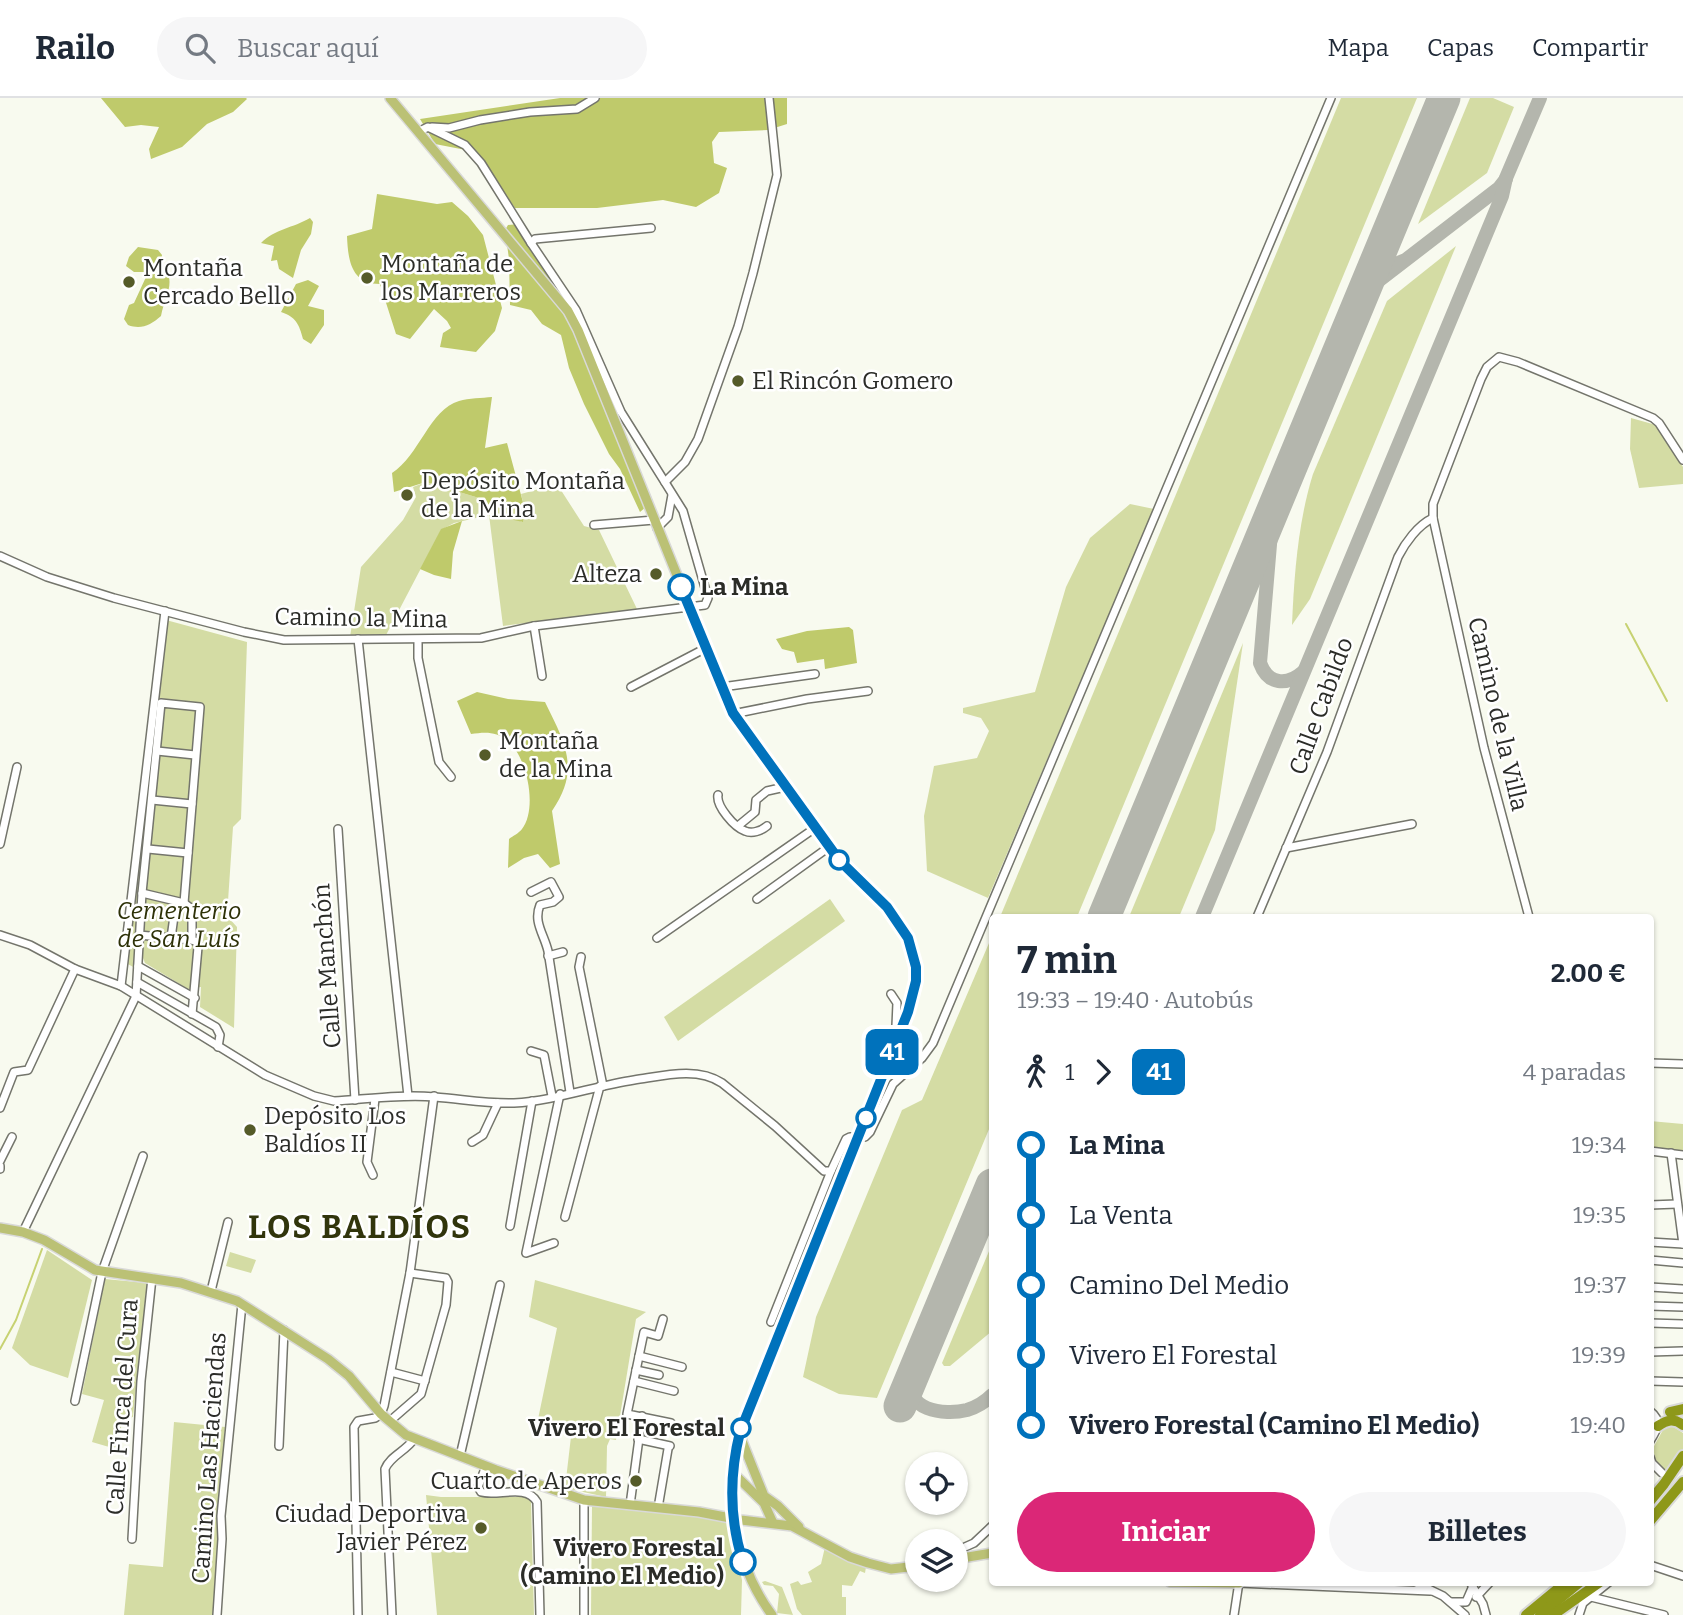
<!DOCTYPE html>
<html lang="es">
<head>
<meta charset="utf-8">
<style>
  :root { --surface:#fff; --page:#f6f6f7; --text:#1f2937; --muted:#747a83; --line:#e0e1e3; --accent:#db2777 }
  body { margin:0; font-family:Bitter,serif; background:var(--page); color:var(--text); height:100vh; display:flex; flex-direction:column; font-size:26px; white-space:nowrap }
  * { box-sizing:border-box; margin:0 }
  p { font-size:23px; color:var(--muted) }
  .icon { flex:none; width:38px; height:38px; fill:none; stroke:currentColor; stroke-width:2; stroke-linecap:round; stroke-linejoin:round }
  .map { position:relative; flex:1; overflow:hidden }
  .drawer { position:absolute; left:989px; top:816px; width:665px; height:672px; display:flex; flex-direction:column; background:var(--surface); border-radius:7px; box-shadow:0 2px 5px #0004 }
  .drawer>* { flex:none }
  .badge { padding:0 14px; border-radius:10px; font-size:24px; line-height:46px }
  .tools { position:absolute; left:905px; top:1354px; display:grid; gap:14px }
  .tools a { display:grid; place-items:center; width:63px; height:63px; border-radius:50%; background:var(--surface); box-shadow:0 2px 5px #0004; font-size:35px }
  .map>.badge { position:absolute; translate:-50% -50%; box-shadow:0 0 0 4px #fff }
  .legs { display:flex; align-items:center; gap:10px; height:77px; padding:0 28px; font-size:23px }
  .legs p { margin-inline-start:auto }
  .overview { display:flex; align-items:center; justify-content:space-between; height:119px; padding:0 28px }
  h1 { font-size:38px; font-weight:700; line-height:52px }
  .action { display:flex; gap:14px; margin-top:auto; padding:14px 28px }
  .action a { flex:1; height:80px; border-radius:42px; background:var(--accent); color:#fff; font-size:28px; font-weight:700; line-height:80px; text-align:center }
  .action a+a { background:var(--page); color:var(--text) }
  ul { padding:0 28px; list-style:none }
  li { display:flex; align-items:center; gap:24px; height:70px; font-size:26px }
  li i { display:grid; place-items:center; width:10px; height:100%; margin:0 9px; background:currentColor }
  li i::after { content:''; width:18px; height:18px; margin:-9px; border:5px solid; border-radius:50%; background:var(--surface) }
  li p { margin-inline-start:auto }
  li:first-child i { background:linear-gradient(#0000 50%,currentColor 0) }
  li:last-child i { background:linear-gradient(currentColor 50%,#0000 0) }
  header { display:flex; align-items:center; gap:42px; box-sizing:border-box; height:98px; padding:0 35px; background:var(--surface); border-bottom:2px solid var(--line) }
  header strong { font-size:33px }
  nav { display:flex; gap:38px; margin-inline-start:auto; font-size:24px }
  .search { width:490px; height:63px; background:var(--page); display:flex; align-items:center; gap:18px; box-sizing:border-box; padding:0 24px; border-radius:38px; color:var(--muted); font-size:26px }
  .map>svg:first-child { display:block }
</style>
</head>
<body>
<header>
<strong>Railo</strong>
<div class="search"><svg class="icon" aria-label="search" viewBox="0 0 24 24"><circle cx="10" cy="10" r="6"/><path d="M15 15l6 6"/></svg>Buscar aquí</div>
<nav><a>Mapa</a><a>Capas</a><a>Compartir</a></nav>
</header>
<div class="map">
<svg width="1683" height="1517" viewBox="0 0 1683 1517">
  <rect width="100%" height="100%" fill="#f8faef"/>
  <g fill="#d4dca4">
    <path d="M 1341,0 L 1417,0 L 1077,819 L 1000,819 Z"/>
    <path d="M 1470,0 L 1493,0 L 1514,9 L 1487,75 L 1418,126 Z"/>
    <path d="M 1456,148 L 1310,501 L 1292,527 C 1294,478 1298,424 1313,376 L 1387,203 Z"/>
    <path d="M 1631,320 L 1656,327 L 1683,369 L 1683,386 L 1639,390 L 1630,351 Z"/>
    <path d="M 426,384 L 479,400 L 522,424 L 524,408 L 521,396 L 557,386 L 584,428 L 599,432 L 637,511 L 503,528 L 489,417 L 454,425 L 441,432 L 385,539 L 350,539 L 361,469 L 403,422 L 416,399 L 413,389 Z"/>
    <path d="M 1130,406 L 1154,411 L 988,800 L 927,773 L 924,718 L 934,668 L 977,660 L 989,633 L 981,620 L 963,615 L 963,610 L 1035,594 L 1066,489 L 1090,440 Z"/>
    <path d="M 166,522 L 247,544 L 241,721 L 233,729 L 227,818 L 237,829 L 234,930 L 200,909 L 201,889 L 188,891 L 145,865 L 143,860 L 136,860 L 135,870 L 126,865 Z"/>
    <path d="M 1243,545 L 1215,732 L 1179,819 L 1129,819 Z"/>
    <path d="M 830,801 L 845,823 L 678,943 L 664,919 Z"/>
    <path d="M 992,838 L 992,1024 L 877,1300 L 839,1296 L 803,1279 L 816,1219 L 902,1012 L 922,1002 Z"/>
    <path d="M 1650,1023 L 1683,1026 L 1683,1053 L 1650,1049 Z"/>
    <path d="M 992,1146 L 992,1233 L 950,1268 L 944,1268 L 942,1265 Z"/>
    <path d="M 47,1152 L 92,1182 L 68,1280 L 30,1267 L 12,1250 Z"/>
    <path d="M 230,1154 L 256,1162 L 251,1175 L 226,1168 Z"/>
    <path d="M 105,1181 L 147,1185 L 133,1319 L 123,1321 L 116,1351 L 92,1344 L 104,1302 L 82,1296 Z"/>
    <path d="M 535,1182 L 646,1214 L 636,1221 L 616,1342 L 610,1341 L 607,1348 L 606,1399 L 565,1390 L 572,1330 L 537,1326 L 557,1230 L 529,1219 Z"/>
    <path d="M 174,1324 L 225,1329 L 214,1517 L 124,1517 L 129,1466 L 163,1469 Z"/>
    <path d="M 1672,1328 L 1683,1335 L 1683,1351 L 1667,1374 L 1656,1365 L 1653,1350 L 1664,1330 Z"/>
    <path d="M 426,1397 L 441,1399 L 527,1399 L 531,1403 L 534,1517 L 437,1517 Z"/>
    <path d="M 592,1408 L 726,1419 L 742,1482 L 741,1517 L 591,1517 Z"/>
    <path d="M 825,1449 L 866,1469 L 865,1475 L 860,1473 L 852,1488 L 842,1487 L 842,1499 L 846,1499 L 846,1517 L 802,1517 L 797,1511 L 790,1486 L 798,1483 L 801,1487 L 812,1484 L 808,1474 L 821,1466 Z"/>
    <path d="M 765,1483 L 782,1489 L 793,1517 L 777,1515 L 779,1496 L 773,1488 L 764,1487 L 762,1484 Z"/>
  </g>
  <g fill="#bfca6b">
    <path d="M 101,0 L 246,0 L 247,1 L 233,14 L 207,26 L 182,49 L 151,61 L 149,51 L 159,29 L 141,27 L 125,29 Z"/>
    <path d="M 560,0 L 787,0 L 787,26 L 768,32 L 719,34 L 712,44 L 714,65 L 727,70 L 719,95 L 696,109 L 663,102 L 597,110 L 515,110 L 476,54 L 435,46 L 420,21 Z"/>
    <path d="M 377,96 L 437,106 L 452,104 L 468,118 L 483,137 L 502,210 L 495,233 L 476,254 L 440,249 L 443,235 L 451,230 L 447,223 L 434,211 L 410,241 L 396,236 L 380,186 C 351,186 348,162 347,138 L 372,131 Z"/>
    <path d="M 310,120 L 313,124 L 311,136 L 301,152 L 293,180 L 279,171 L 277,162 L 271,163 L 274,148 L 261,145 C 275,131 293,130 310,120 Z"/>
    <path d="M 520,126 L 570,209 L 653,403 L 640,414 L 620,371 L 609,356 L 584,306 L 569,270 L 561,237 L 542,226 L 531,212 L 510,207 L 509,161 L 505,132 L 508,127 Z"/>
    <path d="M 138,149 L 158,152 L 162,157 L 161,165 C 178,183 165,197 161,218 C 151,227 141,232 128,227 L 124,221 L 129,207 L 134,205 L 146,179 L 144,174 L 134,174 L 126,168 L 129,159 Z"/>
    <path d="M 308,182 L 319,188 L 308,208 L 324,212 L 324,227 L 311,246 L 303,241 C 299,226 296,219 281,214 L 296,186 Z"/>
    <path d="M 492,299 L 485,350 L 507,345 L 524,408 L 523,424 L 490,417 L 479,400 L 426,384 L 394,394 L 392,375 C 419,358 430,311 459,303 C 469,300 482,300 492,299 Z"/>
    <path d="M 462,423 L 453,454 L 451,481 L 434,477 L 420,471 L 441,431 Z"/>
    <path d="M 849,529 L 853,532 L 857,565 L 825,571 L 824,561 L 797,565 L 794,554 L 782,551 L 776,541 L 807,533 Z"/>
    <path d="M 477,594 L 508,601 L 545,604 C 565,645 581,671 552,713 L 560,766 L 550,770 L 538,756 L 524,760 L 508,770 L 509,741 C 513,738 519,735 522,731 C 538,710 527,659 508,643 C 496,633 485,634 471,636 L 457,603 Z"/>
  </g>
  <g fill="none" stroke-linecap="round" stroke-linejoin="round">
    <g stroke="#c7d272" stroke-width="2">
      <path d="M 1626,526 L 1667,603"/>
      <path d="M 0,1251 L 16,1222 L 42,1151"/>
    </g>
    <g stroke="#b4b6ad" stroke-width="14">
      <path d="M 1383,146 L 1382,152 L 1385,161 L 1396,166 L 1403,163"/>
      <path d="M 1351,223 L 1359,208 L 1377,184 L 1499,90 L 1506,81"/>
      <path d="M 1273,411 L 1260,565 C 1268,587 1287,588 1303,574"/>
      <path d="M 1202,819 L 1502,98 L 1506,80 L 1540,0"/>
      <path d="M 912,1279 C 902,1312 944,1318 967,1312 C 977,1309 985,1304 992,1297"/>
    </g>
    <g stroke="#b4b6ad" stroke-width="33">
      <path d="M 1104,819 L 1444,0"/>
      <path d="M 900,1308 L 992,1087"/>
    </g>
    <g stroke="#74756c" stroke-width="10">
      <g id="minor">
        <path d="M 432,29 L 449,30 L 480,22 L 530,14 L 577,11 L 595,0"/>
        <path d="M 531,145 L 535,141 L 651,130"/>
        <path d="M 665,384 L 685,364 L 698,341 L 738,229 L 753,175 L 777,77 L 769,0"/>
        <path d="M 594,427 L 654,422"/>
        <path d="M 657,430 L 668,419 L 672,397"/>
        <path d="M 0,458 L 47,479 L 114,500 L 244,534 L 284,542 L 481,540 L 534,528 L 705,507 L 708,500 L 683,413 L 621,314 L 576,212 L 531,145 L 481,65 L 465,47 L 428,29 L 418,34"/>
        <path d="M 534,528 L 542,578"/>
        <path d="M 358,541 L 408,998"/>
        <path d="M 418,542 L 418,560 L 439,664 L 451,679"/>
        <path d="M 631,589 L 706,550"/>
        <path d="M 722,589 L 815,576"/>
        <path d="M 733,616 L 807,601 L 868,593"/>
        <path d="M 157,653 L 195,657"/>
        <path d="M 718,697 C 716,708 734,729 745,733 C 752,736 761,733 767,728"/>
        <path d="M 152,702 L 192,706"/>
        <path d="M 738,728 L 755,714 L 756,702 L 767,693 L 785,689"/>
        <path d="M 338,731 L 355,1002"/>
        <path d="M 0,746 L 17,669"/>
        <path d="M 1286,750 L 1412,726"/>
        <path d="M 148,751 L 188,755"/>
        <path d="M 531,794 L 551,784 L 559,799 L 553,804 L 540,807 C 533,824 544,836 548,853 L 570,994"/>
        <path d="M 142,795 L 184,805 L 192,811 L 192,842 L 197,844 L 198,849 L 192,916"/>
        <path d="M 757,801 L 829,749"/>
        <path d="M 1257,819 L 1327,654 L 1398,459 C 1405,445 1418,427 1433,420"/>
        <path d="M 1529,819 L 1484,650 L 1433,420 L 1433,406 L 1481,281 L 1487,269 L 1499,259 L 1518,264 L 1653,320 L 1659,325 L 1683,362"/>
        <path d="M 0,837 L 30,847 L 75,871 L 121,888 L 265,977 L 314,998 L 334,1003 C 367,1001 402,996 435,999 C 462,1001 487,1006 514,1005 C 553,1003 595,988 634,982 C 662,978 697,968 722,985 L 775,1028 L 824,1073 L 831,1073 L 846,1041 L 850,1039 L 865,1039 L 870,1034 L 893,986 L 922,960 L 933,945 L 1331,0"/>
        <path d="M 139,837 L 192,842"/>
        <path d="M 171,840 L 175,811 L 183,805"/>
        <path d="M 657,840 L 815,730"/>
        <path d="M 548,858 L 563,854"/>
        <path d="M 581,859 L 579,869 L 603,988"/>
        <path d="M 138,868 L 195,900"/>
        <path d="M 137,884 L 216,929 L 220,937 L 218,949"/>
        <path d="M 121,888 L 165,513"/>
        <path d="M 891,896 L 897,905 L 896,928 L 901,932"/>
        <path d="M 531,953 L 544,957 L 552,998"/>
        <path d="M 1650,965 L 1683,966"/>
        <path d="M 0,1010 L 14,974 L 28,972 L 75,871"/>
        <path d="M 472,1044 L 483,1037 L 498,1005"/>
        <path d="M 1650,1053 L 1683,1057"/>
        <path d="M 1671,1055 L 1683,1146"/>
        <path d="M 0,1063 L 12,1039"/>
        <path d="M 0,1068 L 0,1071"/>
        <path d="M 373,1077 L 367,1064 L 375,1001"/>
        <path d="M 1650,1107 L 1677,1106"/>
        <path d="M 565,1119 L 600,988"/>
        <path d="M 510,1128 L 532,1003"/>
        <path d="M 23,1134 L 136,898 L 142,795 L 161,605 L 200,609 L 184,805"/>
        <path d="M 1650,1144 L 1683,1146"/>
        <path d="M 554,1145 L 526,1155 L 560,996"/>
        <path d="M 1650,1162 L 1683,1165"/>
        <path d="M 1650,1189 L 1683,1191"/>
        <path d="M 211,1193 L 228,1124"/>
        <path d="M 1650,1208 L 1683,1209"/>
        <path d="M 663,1221 L 658,1238 L 644,1234 L 627,1316 L 671,1325"/>
        <path d="M 771,1224 L 831,1073"/>
        <path d="M 1650,1225 L 1683,1226"/>
        <path d="M 1650,1254 L 1683,1253"/>
        <path d="M 639,1258 L 682,1269"/>
        <path d="M 636,1272 L 659,1277"/>
        <path d="M 391,1274 L 425,1283"/>
        <path d="M 634,1283 L 674,1293"/>
        <path d="M 1650,1283 L 1683,1284"/>
        <path d="M 75,1303 L 102,1174 L 143,1058"/>
        <path d="M 1650,1313 C 1663,1323 1657,1332 1650,1343"/>
        <path d="M 390,1323 L 421,1296 L 446,1207 L 448,1184 L 446,1180 L 410,1175"/>
        <path d="M 638,1341 L 670,1348"/>
        <path d="M 279,1348 L 284,1232"/>
        <path d="M 460,1358 L 500,1187"/>
        <path d="M 1650,1359 L 1652,1365 L 1662,1375"/>
        <path d="M 486,1368 L 478,1389 L 481,1394 C 498,1399 526,1385 537,1404 L 540,1517"/>
        <path d="M 584,1402 L 584,1517"/>
        <path d="M 630,1407 L 642,1318"/>
        <path d="M 658,1410 L 668,1351"/>
        <path d="M 132,1441 L 141,1283 L 152,1180"/>
        <path d="M 965,1449 L 974,1445 L 992,1428"/>
        <path d="M 1650,1467 L 1683,1478"/>
        <path d="M 1414,1484 L 1443,1498 L 1465,1517"/>
        <path d="M 1470,1484 L 1483,1506 L 1486,1517"/>
        <path d="M 1239,1485 L 1430,1493"/>
        <path d="M 1476,1499 L 1490,1484"/>
        <path d="M 1591,1499 L 1664,1517"/>
        <path d="M 1451,1504 L 1466,1504 L 1473,1488"/>
        <path d="M 217,1517 L 222,1441 L 221,1418 L 242,1206"/>
        <path d="M 358,1517 L 354,1329 L 358,1323 L 375,1320 L 381,1316 L 384,1308 L 410,1175 L 434,998"/>
        <path d="M 392,1517 L 385,1371 C 390,1358 406,1353 414,1341"/>
        <path d="M 1234,1517 L 1239,1484"/>
        <path d="M 1579,1517 L 1583,1505 L 1609,1484"/>
      </g>
    </g>
    <g stroke="#d9d9d8" stroke-width="12">
      <g id="major">
        <path d="M 390,0 L 568,213 L 578,232 L 733,616 L 839,762 L 895,819 L 908,840 L 916,869 L 916,883 L 908,914 L 740,1334 L 732,1374 L 732,1416"/>
        <path d="M 0,1130 L 23,1134 L 44,1142 L 95,1172 L 181,1185 L 237,1203 L 328,1261 L 349,1278 L 381,1316 L 406,1337 L 496,1372 L 584,1402 L 699,1414 L 741,1422 L 792,1428 L 850,1459 L 868,1465 L 891,1471 L 917,1468"/>
        <path d="M 740,1338 L 764,1398 L 778,1408 L 799,1429"/>
        <path d="M 732,1374 L 764,1405 L 773,1425"/>
        <path d="M 734,1426 C 740,1459 752,1490 772,1517"/>
        <path d="M 956,1461 L 992,1455"/>
        <path d="M 1170,1484 L 1239,1485"/>
      </g>
    </g>
    <g stroke="#d9d9d8" stroke-width="14">
      <g id="highway">
        <path d="M 1670,1314 L 1683,1311"/>
        <path d="M 1658,1328 C 1667,1322 1674,1320 1683,1327"/>
        <path d="M 1650,1403 L 1664,1386 L 1683,1358"/>
        <path d="M 1650,1423 L 1683,1384"/>
        <path d="M 1526,1517 L 1566,1484"/>
        <path d="M 1540,1517 L 1580,1484"/>
        <path d="M 1553,1517 L 1600,1484"/>
      </g>
    </g>
    <use href="#minor" stroke="#fff" stroke-width="7"/>
    <use href="#major" stroke="#bbc175" stroke-width="9"/>
    <use href="#highway" stroke="#8e9819" stroke-width="10"/>
    <g stroke="#d9d9d8" stroke-width="12" stroke-linecap="butt">
      <path id="major-bridge" d="M 732,1416 L 734,1426"/>
    </g>
    <use href="#major-bridge" stroke="#bbc175" stroke-width="9"/>
  </g>
  <g fill="none" stroke-linecap="round" stroke-linejoin="round">
    <g stroke="#fff" stroke-width="16">
      <path id="line-1" d="M 681,489 L 733,615 L 839,762 L 887,809 L 908,840 L 916,869 L 916,883 L 908,914 L 740,1334 C 729,1378 729,1420 743,1464"/>
    </g>
    <use href="#line-1" stroke="#0072bc" stroke-width="10"/>
  </g>
  <g fill="#555b29" stroke="#fff" stroke-width="2.5">
    <circle cx="367" cy="180" r="7"/>
    <circle cx="129" cy="184" r="7"/>
    <circle cx="738" cy="283" r="7"/>
    <circle cx="407" cy="397" r="7"/>
    <circle cx="656" cy="476" r="7"/>
    <circle cx="485" cy="657" r="7"/>
    <circle cx="250" cy="1032" r="7"/>
    <circle cx="636" cy="1383" r="7"/>
    <circle cx="481" cy="1430" r="7"/>
  </g>
  <g fill="#fff" stroke="#0072bc" stroke-width="3.5">
    <circle cx="681" cy="489" r="12"/>
    <circle cx="839" cy="762" r="9"/>
    <circle cx="866" cy="1020" r="9"/>
    <circle cx="741" cy="1330" r="9"/>
    <circle cx="743" cy="1464" r="12"/>
  </g>
  <g text-anchor="middle" dominant-baseline="central" stroke-width="5" stroke-linejoin="round" paint-order="stroke">
    <g font-size="24" fill="#2b2c28" stroke="#fff" text-anchor="start">
      <text x="381" y="166">Montaña de<tspan x="381" dy="28">los Marreros</tspan></text>
      <text x="143" y="170">Montaña<tspan x="143" dy="28">Cercado Bello</tspan></text>
      <text x="752" y="283">El Rincón Gomero</text>
      <text x="421" y="383">Depósito Montaña<tspan x="421" dy="28">de la Mina</tspan></text>
      <text x="642" y="476" text-anchor="end">Alteza</text>
      <text x="499" y="643">Montaña<tspan x="499" dy="28">de la Mina</tspan></text>
      <text x="264" y="1018">Depósito Los<tspan x="264" dy="28">Baldíos II</tspan></text>
      <text x="622" y="1383" text-anchor="end">Cuarto de Aperos</text>
      <text x="467" y="1416" text-anchor="end">Ciudad Deportiva<tspan x="467" dy="28">Javier Pérez</tspan></text>
    </g>
    <g font-size="24" font-weight="bold" fill="#2b2c28" stroke="#fff" text-anchor="end">
      <text x="700" y="489" text-anchor="start">La Mina</text>
      <text x="725" y="1330">Vivero El Forestal</text>
      <text x="724" y="1450">Vivero Forestal<tspan x="724" dy="28">(Camino El Medio)</tspan></text>
    </g>
    <g font-size="24" fill="#2b2c28" stroke="#fff">
      <text transform="translate(361 520) rotate(1)">Camino la Mina</text>
      <text transform="translate(1321 608) rotate(-70)">Calle Cabildo</text>
      <text transform="translate(1498 616) rotate(77)">Camino de la Villa</text>
      <text transform="translate(327 868) rotate(-94)">Calle Manchón</text>
      <text transform="translate(122 1309) rotate(-86)">Calle Finca del Cura</text>
      <text transform="translate(209 1360) rotate(-86)">Camino Las Haciendas</text>
    </g>
    <g font-size="24" font-style="italic" fill="#2d3107" stroke="#fff">
      <text x="179" y="813">Cementerio<tspan x="179" dy="28">de San Luís</tspan></text>
    </g>
    <g font-size="32" font-weight="bold" letter-spacing="2" fill="#31350c" stroke="#fff">
      <text x="360" y="1129">LOS BALDÍOS</text>
    </g>
  </g>
</svg>
<div class="tools">
<a><svg class="icon" aria-label="locate" viewBox="0 0 24 24"><circle cx="12" cy="12" r="6"/><path d="M12 2v4M12 18v4M2 12h4M18 12h4"/></svg></a>
<a><svg class="icon" aria-label="layers" viewBox="0 0 24 24"><path d="M12 4l9 5-9 5-9-5zM3 14l9 5 9-5"/></svg></a>
</div>
<b class="badge" style="left:892px;top:954px;background:#0072bc;color:#fff">41</b>
<section class="drawer">
<div class="overview"><div><h1>7 min</h1><p>19:33 – 19:40 · Autobús</p></div><b>2.00 €</b></div>
<div class="legs"><svg class="icon" aria-label="walk" viewBox="0 0 24 24"><circle cx="13" cy="4" r="2"/><path d="M13 8l-2 6 4 7M11 14l-3 7M7 12l3-4h3l4 4"/></svg>1<svg class="icon" aria-label="forward" viewBox="0 0 24 24"><path d="M9 5l7 7-7 7"/></svg><b class="badge" style="background:#0072bc;color:#fff">41</b><p>4 paradas</p></div>
<ul>
<li><i style="color:#0072bc"></i><b>La Mina</b><p>19:34</p></li>
<li><i style="color:#0072bc"></i><span>La Venta</span><p>19:35</p></li>
<li><i style="color:#0072bc"></i><span>Camino Del Medio</span><p>19:37</p></li>
<li><i style="color:#0072bc"></i><span>Vivero El Forestal</span><p>19:39</p></li>
<li><i style="color:#0072bc"></i><b>Vivero Forestal (Camino El Medio)</b><p>19:40</p></li>
</ul>
<div class="action"><a>Iniciar</a><a>Billetes</a></div>
</section>
</div>
</body>
</html>
